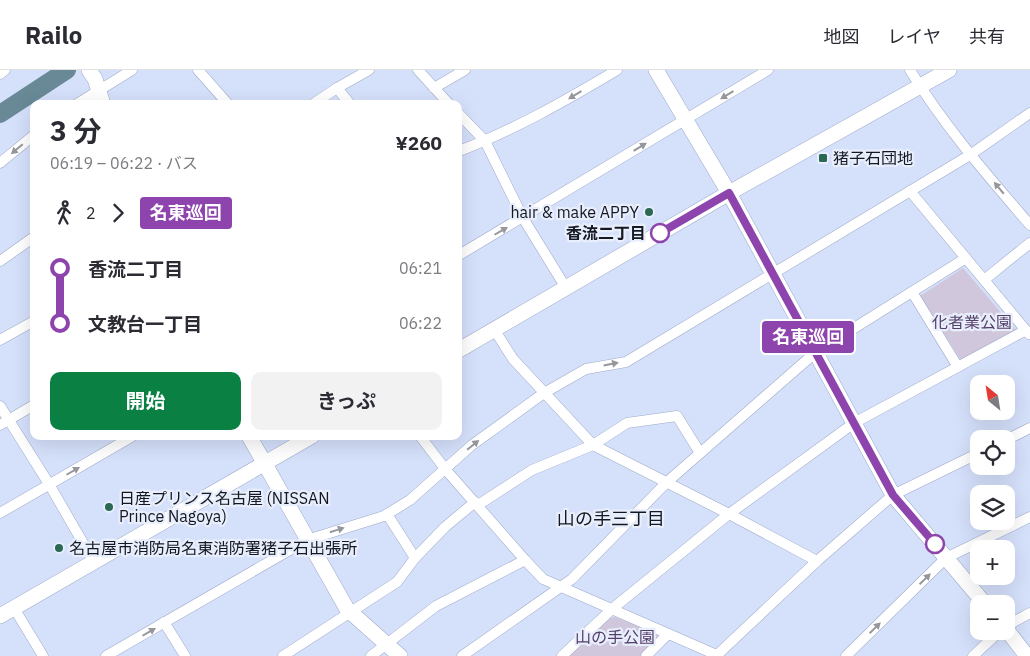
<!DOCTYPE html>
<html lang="ja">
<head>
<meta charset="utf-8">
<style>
  :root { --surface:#fff; --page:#f2f2f3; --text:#2b2b33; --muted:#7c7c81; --line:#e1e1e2; --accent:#0b8043 }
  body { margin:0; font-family:"IBM Plex Sans","Noto Sans JP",sans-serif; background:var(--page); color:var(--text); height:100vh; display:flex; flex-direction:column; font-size:19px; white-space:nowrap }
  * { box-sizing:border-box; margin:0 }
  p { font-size:16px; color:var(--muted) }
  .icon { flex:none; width:28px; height:28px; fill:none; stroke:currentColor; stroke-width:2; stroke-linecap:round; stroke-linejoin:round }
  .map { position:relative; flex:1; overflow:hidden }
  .drawer { position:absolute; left:30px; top:30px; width:432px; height:340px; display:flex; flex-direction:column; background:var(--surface); border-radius:10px; box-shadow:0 5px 20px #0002 }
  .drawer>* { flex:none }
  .badge { padding:0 10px; border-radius:4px; font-size:18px; line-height:32px }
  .needle { width:32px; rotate:330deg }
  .buttons { position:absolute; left:970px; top:305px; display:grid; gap:10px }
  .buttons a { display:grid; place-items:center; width:45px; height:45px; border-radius:10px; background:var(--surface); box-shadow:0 5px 20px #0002; font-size:25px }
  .map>.badge { position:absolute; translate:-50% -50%; box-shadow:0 0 0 2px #fff }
  .legs { display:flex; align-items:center; gap:8px; height:55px; padding:0 20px; font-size:16px }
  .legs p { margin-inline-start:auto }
  .overview { display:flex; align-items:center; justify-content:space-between; height:85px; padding:0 20px }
  h1 { font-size:28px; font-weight:700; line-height:38px }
  .button { display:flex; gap:10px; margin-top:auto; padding:10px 20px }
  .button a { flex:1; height:58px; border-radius:10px; background:var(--accent); color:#fff; font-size:20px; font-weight:700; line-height:58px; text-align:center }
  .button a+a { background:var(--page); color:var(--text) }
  ul { padding:0 20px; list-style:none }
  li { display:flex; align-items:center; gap:18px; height:55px; font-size:19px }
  li i { display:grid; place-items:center; width:8px; height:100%; margin:0 6px; background:currentColor }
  li i::after { content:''; width:12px; height:12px; margin:-6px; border:4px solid; border-radius:50%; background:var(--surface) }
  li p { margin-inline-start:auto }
  li:first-child i { background:linear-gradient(#0000 50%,currentColor 0) }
  li:last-child i { background:linear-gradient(currentColor 50%,#0000 0) }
  header { display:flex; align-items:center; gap:30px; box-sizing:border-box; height:70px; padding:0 25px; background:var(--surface); border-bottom:1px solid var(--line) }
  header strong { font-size:24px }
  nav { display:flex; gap:28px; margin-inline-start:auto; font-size:18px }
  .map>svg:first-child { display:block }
</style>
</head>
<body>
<header>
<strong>Railo</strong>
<nav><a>地図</a><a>レイヤ</a><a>共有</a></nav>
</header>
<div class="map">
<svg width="1030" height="586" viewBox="0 0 1030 586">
  <rect width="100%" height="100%" fill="#d5e0fb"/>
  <g fill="#d1c7dd">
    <path d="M 963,198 L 1015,259 L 1014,264 L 961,290 L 920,226 Z"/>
    <path d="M 615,547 L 656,563 L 658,568 L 641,586 L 567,586 L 606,549 Z"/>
  </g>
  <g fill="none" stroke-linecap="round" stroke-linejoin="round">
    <path stroke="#698997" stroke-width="18" d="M 0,44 L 67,0"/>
    <g stroke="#9daac9" stroke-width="11">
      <g id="street">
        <path d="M 198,0 L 228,34"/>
        <path d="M 418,0 L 449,34"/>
        <path d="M 910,0 C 944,56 988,106 1030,155"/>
        <path d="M 0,4 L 5,0"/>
        <path d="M 337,18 L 350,34"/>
        <path d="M 434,18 L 465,0"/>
        <path d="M 77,34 L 132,0"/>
        <path d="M 313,34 L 337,18 L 369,0"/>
        <path d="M 459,44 L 485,71 L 523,148 L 566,218"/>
        <path d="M 459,81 C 514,60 565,31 617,0"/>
        <path d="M 0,93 L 34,65"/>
        <path d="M 910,121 L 1029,264"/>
        <path d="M 459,185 L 768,0"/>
        <path d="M 0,191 L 34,167"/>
        <path d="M 984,210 L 1030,173"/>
        <path d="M 912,222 L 958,297"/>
        <path d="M 494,259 L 513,289 L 593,375 L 729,444 L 817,491"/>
        <path d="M 0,270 L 34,251"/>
        <path d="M 0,336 L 49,414 L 94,492"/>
        <path d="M 0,355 L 34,335"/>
        <path d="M 420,366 L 446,400 L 525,490 L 543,509 L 719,586"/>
        <path d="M 1006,370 L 1030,358"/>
        <path d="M 478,435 L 532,400 L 593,375 L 627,353 L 677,346 L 700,383"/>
        <path d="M 0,443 L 133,366"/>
        <path d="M 387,444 L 415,488"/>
        <path d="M 14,538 L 43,586"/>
        <path d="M 164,552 L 185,586"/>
        <path d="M 1006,556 L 1030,543"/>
        <path d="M 106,586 L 307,470 L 384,446 L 410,430 L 472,375 L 544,323 L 586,299 L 626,292 L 970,85 L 1030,43"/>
        <path d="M 283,586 L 397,512 L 415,488 L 445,457 L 475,432"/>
        <path d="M 371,586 L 436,536 L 525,490"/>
        <path d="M 462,586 L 572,509 L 667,412 L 816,282 L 966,188"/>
        <path d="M 562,586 L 612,539 L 729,444 L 854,353 L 1026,260"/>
        <path d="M 646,586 L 668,564"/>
        <path d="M 716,586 L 817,491 L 893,425 L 979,383"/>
        <path d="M 846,586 L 946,488 L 1030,447"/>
        <path d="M 973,586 L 1000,561"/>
      </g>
    </g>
    <g stroke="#9daac9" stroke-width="16">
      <g id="secondary">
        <path d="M 89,0 L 95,9 L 103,34"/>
        <path d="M 656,0 L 729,123 L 893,425 L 985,534"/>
        <path d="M 459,280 L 729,123 L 949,0"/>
        <path d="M 249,366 L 347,539 L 400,586"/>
        <path d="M 0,546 L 312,366"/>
        <path d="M 1006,559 L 1027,586"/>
      </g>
    </g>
    <use href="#street" stroke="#fff" stroke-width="10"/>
    <use href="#secondary" stroke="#fff" stroke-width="15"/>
  </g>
  <defs><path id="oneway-solid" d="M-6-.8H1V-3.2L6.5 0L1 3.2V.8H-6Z" transform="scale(1.25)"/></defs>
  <g fill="#95979c">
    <use href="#oneway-solid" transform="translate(575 25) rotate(149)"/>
    <use href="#oneway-solid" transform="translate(727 25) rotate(149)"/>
    <use href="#oneway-solid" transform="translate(640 77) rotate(-31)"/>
    <use href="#oneway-solid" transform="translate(17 79) rotate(140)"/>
    <use href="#oneway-solid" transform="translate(999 118) rotate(-130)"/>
    <use href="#oneway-solid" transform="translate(501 161) rotate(-30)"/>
    <use href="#oneway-solid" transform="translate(611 294) rotate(-11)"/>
    <use href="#oneway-solid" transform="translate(473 375) rotate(-39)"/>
    <use href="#oneway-solid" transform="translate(73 401) rotate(-30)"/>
    <use href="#oneway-solid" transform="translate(337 460) rotate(-17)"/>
    <use href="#oneway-solid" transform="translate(925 509) rotate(-44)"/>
    <use href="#oneway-solid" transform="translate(875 558) rotate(-44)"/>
    <use href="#oneway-solid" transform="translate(149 562) rotate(-30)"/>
  </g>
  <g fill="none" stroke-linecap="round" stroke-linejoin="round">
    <g stroke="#fff" stroke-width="11">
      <path id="line-1" d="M 660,163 L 729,123 L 893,425 L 935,474"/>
    </g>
    <use href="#line-1" stroke="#8e44ad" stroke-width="8"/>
  </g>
  <g fill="#2a6854" stroke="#e8eefb" stroke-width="2">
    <rect x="818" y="83" width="10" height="10" rx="2.5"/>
    <circle cx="649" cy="142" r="5"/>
    <circle cx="109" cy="437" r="5"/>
    <circle cx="59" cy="478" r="5"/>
  </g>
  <g fill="#fff" stroke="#8e44ad" stroke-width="2.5">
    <circle cx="660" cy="163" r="9"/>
    <circle cx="935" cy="474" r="9"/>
  </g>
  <g text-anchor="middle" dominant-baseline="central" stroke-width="4.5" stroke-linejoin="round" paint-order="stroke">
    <g font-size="16" fill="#131823" stroke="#e8eefb" text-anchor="start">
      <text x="833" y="88">猪子石団地</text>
      <text x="639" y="142" text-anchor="end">hair &amp; make APPY</text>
      <text x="119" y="428">日産プリンス名古屋 (NISSAN<tspan x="119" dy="18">Prince Nagoya)</tspan></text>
      <text x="69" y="478">名古屋市消防局名東消防署猪子石出張所</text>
    </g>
    <g font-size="16" font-weight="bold" fill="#131823" stroke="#e8eefb" text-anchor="end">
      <text x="646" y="163">香流二丁目</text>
    </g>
    <g font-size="16" fill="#55406a" stroke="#e8eefb">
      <text x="972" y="252">化者業公園</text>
      <text x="615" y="567">山の手公園</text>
    </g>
    <g font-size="18" fill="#131823" stroke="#e8eefb">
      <text x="611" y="448">山の手三丁目</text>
    </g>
  </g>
</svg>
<div class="buttons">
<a><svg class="needle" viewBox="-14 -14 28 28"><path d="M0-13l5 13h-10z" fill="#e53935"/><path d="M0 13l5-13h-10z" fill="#7c7c81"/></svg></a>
<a><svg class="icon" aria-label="locate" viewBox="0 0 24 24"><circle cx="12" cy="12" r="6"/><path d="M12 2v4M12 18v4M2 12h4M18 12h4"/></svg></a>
<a><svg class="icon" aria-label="layers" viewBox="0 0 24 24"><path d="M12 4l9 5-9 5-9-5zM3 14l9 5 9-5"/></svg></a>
<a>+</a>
<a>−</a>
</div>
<b class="badge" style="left:808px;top:267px;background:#8e44ad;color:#fff">名東巡回</b>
<section class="drawer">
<div class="overview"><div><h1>3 分</h1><p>06:19 – 06:22 · バス</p></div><b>¥260</b></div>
<div class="legs"><svg class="icon" aria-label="walk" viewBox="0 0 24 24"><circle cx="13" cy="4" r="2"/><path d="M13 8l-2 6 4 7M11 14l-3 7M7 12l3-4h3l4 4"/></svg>2<svg class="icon" aria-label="forward" viewBox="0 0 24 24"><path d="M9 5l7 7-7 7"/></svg><b class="badge" style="background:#8e44ad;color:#fff">名東巡回</b></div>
<ul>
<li><i style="color:#8e44ad"></i><b>香流二丁目</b><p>06:21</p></li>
<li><i style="color:#8e44ad"></i><b>文教台一丁目</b><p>06:22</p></li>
</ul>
<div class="button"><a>開始</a><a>きっぷ</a></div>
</section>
</div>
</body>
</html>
